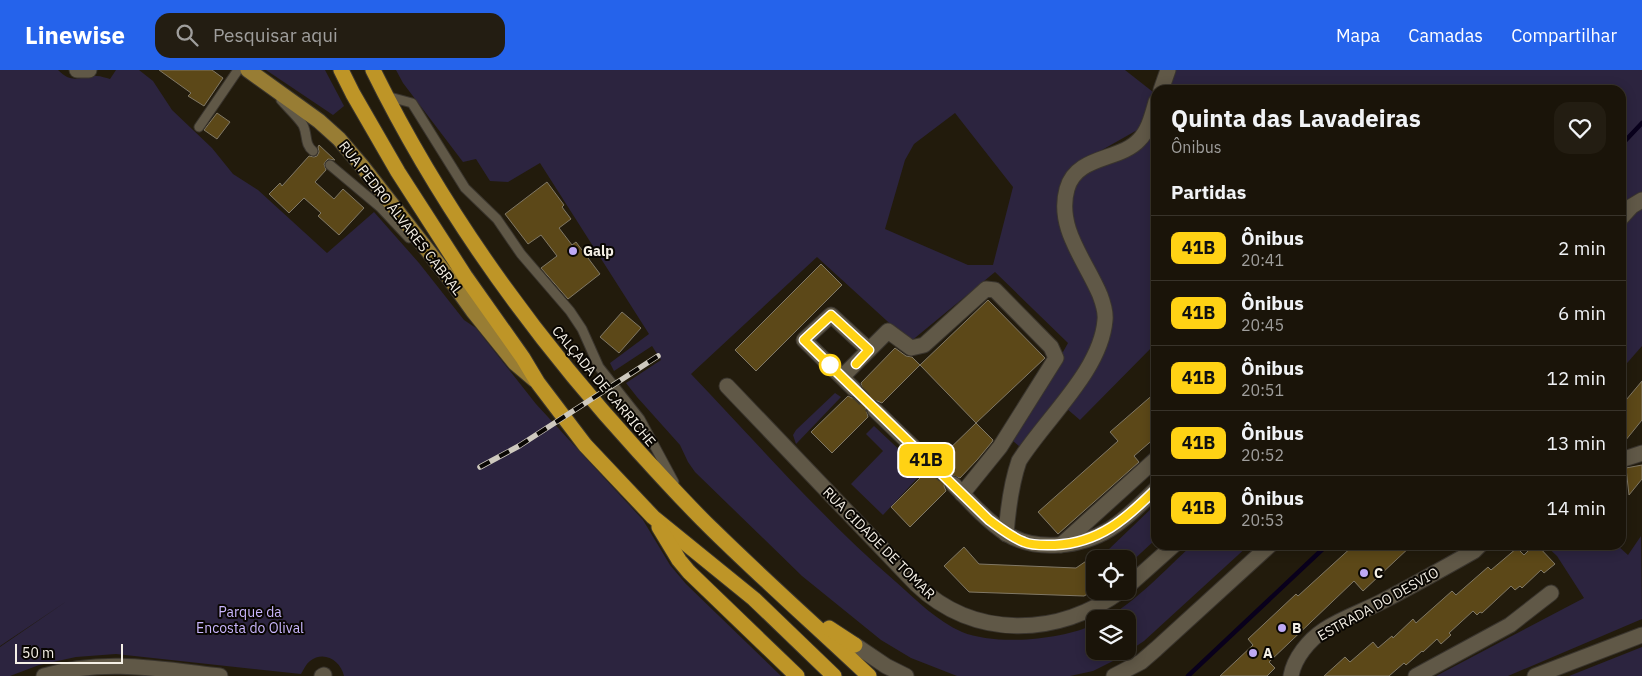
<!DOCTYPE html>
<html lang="pt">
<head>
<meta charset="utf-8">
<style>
  :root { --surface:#1a1409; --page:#231d12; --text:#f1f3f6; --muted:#9f9e9c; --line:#38332a; --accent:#2563eb }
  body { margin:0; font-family:"IBM Plex Sans",sans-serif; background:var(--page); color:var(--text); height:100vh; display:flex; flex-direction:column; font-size:19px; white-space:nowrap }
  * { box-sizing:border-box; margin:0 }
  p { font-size:16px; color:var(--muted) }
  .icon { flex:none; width:28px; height:28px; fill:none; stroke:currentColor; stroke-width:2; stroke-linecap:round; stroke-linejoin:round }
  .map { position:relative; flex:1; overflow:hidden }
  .details { position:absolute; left:1151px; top:15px; width:475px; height:465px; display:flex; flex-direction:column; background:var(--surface); border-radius:15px; box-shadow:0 2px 12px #0003,0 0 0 1px var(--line) }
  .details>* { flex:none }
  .badge { padding:0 10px; border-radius:8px; font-size:18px; line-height:32px }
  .fabs { position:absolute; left:1086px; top:480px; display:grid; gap:10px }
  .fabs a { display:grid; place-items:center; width:50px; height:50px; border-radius:10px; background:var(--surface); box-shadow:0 2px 12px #0003,0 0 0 1px var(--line); font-size:25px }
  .scale { position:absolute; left:15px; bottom:12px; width:108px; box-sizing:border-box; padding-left:5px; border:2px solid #f5f0e6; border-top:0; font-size:14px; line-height:18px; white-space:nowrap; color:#f5f0e6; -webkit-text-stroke:4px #090602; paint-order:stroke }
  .map>.badge { position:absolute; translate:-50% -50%; box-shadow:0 0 0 2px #fff }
  h2 { padding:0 20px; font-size:19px; line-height:45px }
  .round { display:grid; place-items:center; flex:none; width:52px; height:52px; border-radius:15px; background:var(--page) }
  .headline { display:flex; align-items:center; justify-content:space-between; height:85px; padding:0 20px }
  h1 { font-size:24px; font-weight:800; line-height:38px }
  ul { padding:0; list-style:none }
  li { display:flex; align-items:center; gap:15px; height:65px; padding:0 20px; border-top:1px solid var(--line) }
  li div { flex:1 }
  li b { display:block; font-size:19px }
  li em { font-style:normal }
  li .badge { min-width:55px; font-weight:700; text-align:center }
  header { display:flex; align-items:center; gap:30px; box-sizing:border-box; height:70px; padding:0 25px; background:var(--accent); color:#fff }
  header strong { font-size:24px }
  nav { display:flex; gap:28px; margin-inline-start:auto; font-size:18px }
  .search { width:350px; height:45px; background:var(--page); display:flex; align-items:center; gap:12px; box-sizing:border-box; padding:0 18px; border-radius:15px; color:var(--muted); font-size:19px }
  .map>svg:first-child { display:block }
</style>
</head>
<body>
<header>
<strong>Linewise</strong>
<div class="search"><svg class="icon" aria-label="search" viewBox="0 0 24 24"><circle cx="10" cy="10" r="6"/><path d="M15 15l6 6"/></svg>Pesquisar aqui</div>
<nav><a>Mapa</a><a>Camadas</a><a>Compartilhar</a></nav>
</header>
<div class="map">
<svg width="1642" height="606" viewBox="0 0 1642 606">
  <rect width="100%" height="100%" fill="#221b0c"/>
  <g fill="#2c243f" fill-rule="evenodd">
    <path d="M 0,0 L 58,0 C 73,15 80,6 97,6 C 101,6 106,8 110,9 L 116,0 L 139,0 L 153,11 L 172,40 L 212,78 L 233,104 L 258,120 L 327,183 L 374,142 L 419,193 L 464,250 L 476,258 L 536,334 L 643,450 L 670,495 L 686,514 L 781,606 L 344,606 C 341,591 324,580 310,591 C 306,594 304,599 301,604 L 116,584 L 76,587 L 39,595 L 10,606 L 0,606 L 0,577 L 67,531 L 0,576 Z"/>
    <path d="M 266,0 L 325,0 L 344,36 L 333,45 Z"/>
    <path d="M 396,0 L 1125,0 L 1153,22 L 1139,59 L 1079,93 L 1058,134 L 1098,234 L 1097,259 L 1092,276 L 1079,301 L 1020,377 L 1013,371 L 1068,273 L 995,202 L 910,272 L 817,187 L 691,304 C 758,374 823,449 896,512 C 916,530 937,551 962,562 C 997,576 1062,570 1095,554 L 1095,581 L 1128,581 L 1128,549 L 1104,549 C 1135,533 1167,498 1192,475 L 1249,475 L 1144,571 L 1117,589 L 1093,601 L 1070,606 L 957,606 L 911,588 L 881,570 L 802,506 L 695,402 L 688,392 L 680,375 L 637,327 L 626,313 L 661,290 L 652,276 L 614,301 L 610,293 L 649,264 L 540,93 L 508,112 L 490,111 L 476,89 L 463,92 L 403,13 ZM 955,43 L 1013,117 L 993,195 L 968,195 L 885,159 L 905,90 L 914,74 Z"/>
    <path d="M 1168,0 L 1642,0 L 1642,276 L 1621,300 L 1621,20 L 1161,20 Z"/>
    <path d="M 1156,32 L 1156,273 L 1080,350 L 1066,338 L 1100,289 L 1113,248 L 1109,229 L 1077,166 L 1067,117 L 1074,105 L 1131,76 Z"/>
    <path d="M 835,323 L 841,327 L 796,374 L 793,365 L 796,360 Z"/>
    <path d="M 874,356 L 923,402 L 883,445 L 851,414 L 883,381 L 866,364 Z"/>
    <path d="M 1156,434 L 1156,469 L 1128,495 L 1128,489 L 1113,489 L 1107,481 Z"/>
    <path d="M 1641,466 L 1642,549 L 1508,606 L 1436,606 L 1584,528 L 1557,486 L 1545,475 L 1617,475 L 1628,485 Z"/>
    <path d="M 1642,577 L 1642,606 L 1569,606 Z"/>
  </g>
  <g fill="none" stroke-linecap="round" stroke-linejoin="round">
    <g stroke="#09001c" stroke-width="4.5">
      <path d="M 1621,79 L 1625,71 L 1642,53"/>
      <path d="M 1188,606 L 1327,475"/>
    </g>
  </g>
  <g fill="#5c4818" stroke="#807866">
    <path d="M 159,0 L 212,0 L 223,8 L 204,36 L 188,26 L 191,23 Z"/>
    <path d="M 217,43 L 230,52 L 217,69 L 204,60 Z"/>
    <path d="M 319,75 L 335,90 L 328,89 L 326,91 L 324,94 L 326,100 L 315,112 L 334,129 L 343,119 L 364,138 L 339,165 L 318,146 L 321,143 L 304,128 L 289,143 L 269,124 L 280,113 L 282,116 L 309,86 L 314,87 L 317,86 L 319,82 L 318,77 Z"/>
    <path d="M 547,112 L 564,135 L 562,137 L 571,149 L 559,158 L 572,175 L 576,172 L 600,204 L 568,229 L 541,198 L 557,186 L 541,165 L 528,174 L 505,144 Z"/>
    <path d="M 821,194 L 842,215 L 756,301 L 735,280 Z"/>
    <path d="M 988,230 L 1045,288 L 976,353 L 920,295 Z"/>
    <path d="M 622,242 L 641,258 L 619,283 L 600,267 Z"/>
    <path d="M 895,278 L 906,286 L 912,287 L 920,295 L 882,333 L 877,331 L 869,333 L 866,338 L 868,347 L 832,383 L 811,362 L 848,326 L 852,328 L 860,326 L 863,321 L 861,313 Z"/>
    <path d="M 1642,311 L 1642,350 L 1621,376 L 1621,336 Z"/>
    <path d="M 1156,322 L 1156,367 L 1134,386 L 1139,392 L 1058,464 L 1038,442 L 1118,371 L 1110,362 Z"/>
    <path d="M 976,353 L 993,370 L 992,372 L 977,390 L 960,408 L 951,405 L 946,408 L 944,416 L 946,421 L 910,457 L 891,437 L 926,402 L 931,405 L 939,403 L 942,398 L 939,389 Z"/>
    <path d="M 1642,395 L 1642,409 L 1629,425 L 1626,398 Z"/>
    <path d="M 1354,475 L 1412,475 L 1363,521 L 1354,511 L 1269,592 L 1275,598 L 1267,606 L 1220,606 L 1253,575 L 1248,569 L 1296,524 L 1298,526 Z"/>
    <path d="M 1534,475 L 1537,475 L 1555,494 L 1544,503 L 1541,500 L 1522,518 L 1520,516 L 1515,520 L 1511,516 L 1482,543 L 1480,542 L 1477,545 L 1473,541 L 1449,563 L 1451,565 L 1441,574 L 1437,569 L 1423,582 L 1422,581 L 1406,595 L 1404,593 L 1389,606 L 1324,606 L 1345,587 L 1350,592 L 1373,572 L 1378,578 L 1392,566 L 1393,568 L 1413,549 L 1416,553 L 1452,521 L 1456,525 L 1488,497 L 1491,500 L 1517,478 L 1524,485 Z"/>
    <path d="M 964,477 L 979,494 L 1076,498 L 1095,485 L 1095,520 L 1084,526 L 969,522 L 944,496 Z"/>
  </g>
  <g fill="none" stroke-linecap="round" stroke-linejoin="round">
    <g stroke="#423b2d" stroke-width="15" stroke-dasharray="15 8" stroke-linecap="butt">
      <path d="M 854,319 L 875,340"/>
      <path d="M 933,396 L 953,414"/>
    </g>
    <g stroke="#3a352e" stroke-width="11">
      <g id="lane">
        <path d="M 386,26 L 412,33 L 465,118 L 497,149 L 521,184 L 570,241 L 582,259 L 599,297 L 640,349 L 674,412"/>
        <path d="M 281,30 C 288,38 297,46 303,55 C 308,65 304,74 313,81"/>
        <path d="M 199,57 L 238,0"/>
        <path d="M 330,95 L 380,137 L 409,168"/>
      </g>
    </g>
    <g stroke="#3a352e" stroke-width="17">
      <g id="street">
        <path d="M 77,0 L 89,0"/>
        <path d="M 1161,20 L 1168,0"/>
        <path d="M 1621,148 L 1632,136 L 1642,130"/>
        <path d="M 869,280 L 888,261 L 911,278 L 924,275 L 986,219 L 995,220 L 1051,277 L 1056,288 L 1000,377 L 962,424"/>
        <path d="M 842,307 L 869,280 L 831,245 L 804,270 L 854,319"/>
        <path d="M 727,316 L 916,514 C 974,570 1058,567 1121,521"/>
        <path d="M 875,340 L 933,396"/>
        <path d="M 1621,390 L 1642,383"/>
        <path d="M 953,414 C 969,431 987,451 1007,464 C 1036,482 1081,477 1110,459 C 1127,448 1142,433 1156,419"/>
        <path d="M 1006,464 C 1008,439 1011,414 1019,391 C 1045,349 1101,301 1105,250 C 1106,242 1103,233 1100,225 C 1086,191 1056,158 1067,119 C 1076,85 1120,91 1139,70 C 1149,60 1152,45 1156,32"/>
        <path d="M 1061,475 L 1156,389"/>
        <path d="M 1128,516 L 1174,475"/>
        <path d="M 855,575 L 886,596 L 906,606"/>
        <path d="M 44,606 C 103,588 160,599 220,606"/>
        <path d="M 322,606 L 324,605"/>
        <path d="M 1114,606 L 1141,592 L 1156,579 L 1270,475"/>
        <path d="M 1291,606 C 1294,588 1309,570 1324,560 C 1342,548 1364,541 1383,531 C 1414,515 1444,498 1474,481 L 1480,475"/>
        <path d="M 1416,606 L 1510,555 L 1551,523"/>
        <path d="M 1535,606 L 1642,565"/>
      </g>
    </g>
    <g stroke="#3a352e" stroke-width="17">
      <path id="primary" d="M 248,0 L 319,51 L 339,69 L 362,96 L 453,213 L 473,241 L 515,293 L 535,310"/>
    </g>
    <g stroke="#3a352e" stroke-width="17">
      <g id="highway">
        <path d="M 341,0 L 353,24 L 398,102 L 465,206 L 523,288 L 538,313 L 585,375 L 653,447 L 754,529 L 834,606"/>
        <path d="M 373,0 C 442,140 534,267 639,382 C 663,408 687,435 713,460 C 764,510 817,557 869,606"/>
        <path d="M 659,457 L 679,490 L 689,502 L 797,606"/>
        <path d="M 829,558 L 855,575"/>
      </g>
    </g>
    <use href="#lane" stroke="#605847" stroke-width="9"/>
    <use href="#street" stroke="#605847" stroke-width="15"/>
    <use href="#primary" stroke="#987d34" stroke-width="15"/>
    <use href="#highway" stroke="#be9527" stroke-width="15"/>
    <g stroke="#cec9be" stroke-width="5.5">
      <path id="rail" d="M 480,397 L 519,376 L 658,286"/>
    </g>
    <use href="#rail" stroke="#090602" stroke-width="4" stroke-dasharray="11" stroke-linecap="butt"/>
  </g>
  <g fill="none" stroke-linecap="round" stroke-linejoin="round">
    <g stroke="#fff" stroke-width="11">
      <path id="line" d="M 856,294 L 869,280 L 831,245 L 804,270 L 989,450 C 1000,458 1011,467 1024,472 C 1033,476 1046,475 1055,475 C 1099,473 1126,449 1156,419"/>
    </g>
    <use href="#line" stroke="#ffd214" stroke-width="8"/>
  </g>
  <g fill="#bea9f5" stroke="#090602" stroke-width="2">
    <circle cx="573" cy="181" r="5"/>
    <circle cx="1364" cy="503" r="5"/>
    <circle cx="1282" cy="558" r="5"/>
    <circle cx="1253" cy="583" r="5"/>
  </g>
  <circle fill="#fff" stroke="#ffd214" stroke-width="2.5" cx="830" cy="295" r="10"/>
  <g text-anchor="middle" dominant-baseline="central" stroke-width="4" stroke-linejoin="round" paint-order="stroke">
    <g font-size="14" fill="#f5f0e6" stroke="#090602">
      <text transform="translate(401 148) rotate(52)">RUA PEDRO ÁLVARES CABRAL</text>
      <text transform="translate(604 316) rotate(50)">CALÇADA DE CARRICHE</text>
      <text transform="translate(879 473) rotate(45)">RUA CIDADE DE TOMAR</text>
      <text transform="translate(1378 534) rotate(-29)">ESTRADA DO DESVIO</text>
    </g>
    <g font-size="14" font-weight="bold" fill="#f5f0e6" stroke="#090602" text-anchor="start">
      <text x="583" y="181">Galp</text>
      <text x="1374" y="503">C</text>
      <text x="1292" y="558">B</text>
      <text x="1263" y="583">A</text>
    </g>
    <g font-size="14" fill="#cab7fe" stroke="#090602">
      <text x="250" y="542">Parque da<tspan x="250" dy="16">Encosta do Olival</tspan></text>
    </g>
  </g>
</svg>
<div class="fabs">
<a><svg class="icon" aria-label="locate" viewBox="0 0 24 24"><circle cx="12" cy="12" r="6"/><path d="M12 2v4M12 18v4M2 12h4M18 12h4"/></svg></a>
<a><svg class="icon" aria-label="layers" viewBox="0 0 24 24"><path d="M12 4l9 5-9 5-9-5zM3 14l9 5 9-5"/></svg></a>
</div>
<div class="scale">50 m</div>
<b class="badge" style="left:926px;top:390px;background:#ffd214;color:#111">41B</b>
<section class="details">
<div class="headline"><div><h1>Quinta das Lavadeiras</h1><p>Ônibus</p></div><a class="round"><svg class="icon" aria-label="heart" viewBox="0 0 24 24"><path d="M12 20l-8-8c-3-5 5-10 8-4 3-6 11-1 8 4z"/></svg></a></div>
<h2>Partidas</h2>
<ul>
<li><span class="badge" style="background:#ffd214;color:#111">41B</span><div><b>Ônibus</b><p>20:41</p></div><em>2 min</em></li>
<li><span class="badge" style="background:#ffd214;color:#111">41B</span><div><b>Ônibus</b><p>20:45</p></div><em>6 min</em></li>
<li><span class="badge" style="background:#ffd214;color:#111">41B</span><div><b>Ônibus</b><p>20:51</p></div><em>12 min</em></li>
<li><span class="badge" style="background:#ffd214;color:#111">41B</span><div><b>Ônibus</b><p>20:52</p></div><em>13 min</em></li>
<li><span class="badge" style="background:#ffd214;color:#111">41B</span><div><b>Ônibus</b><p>20:53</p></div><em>14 min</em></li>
</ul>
</section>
</div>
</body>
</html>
